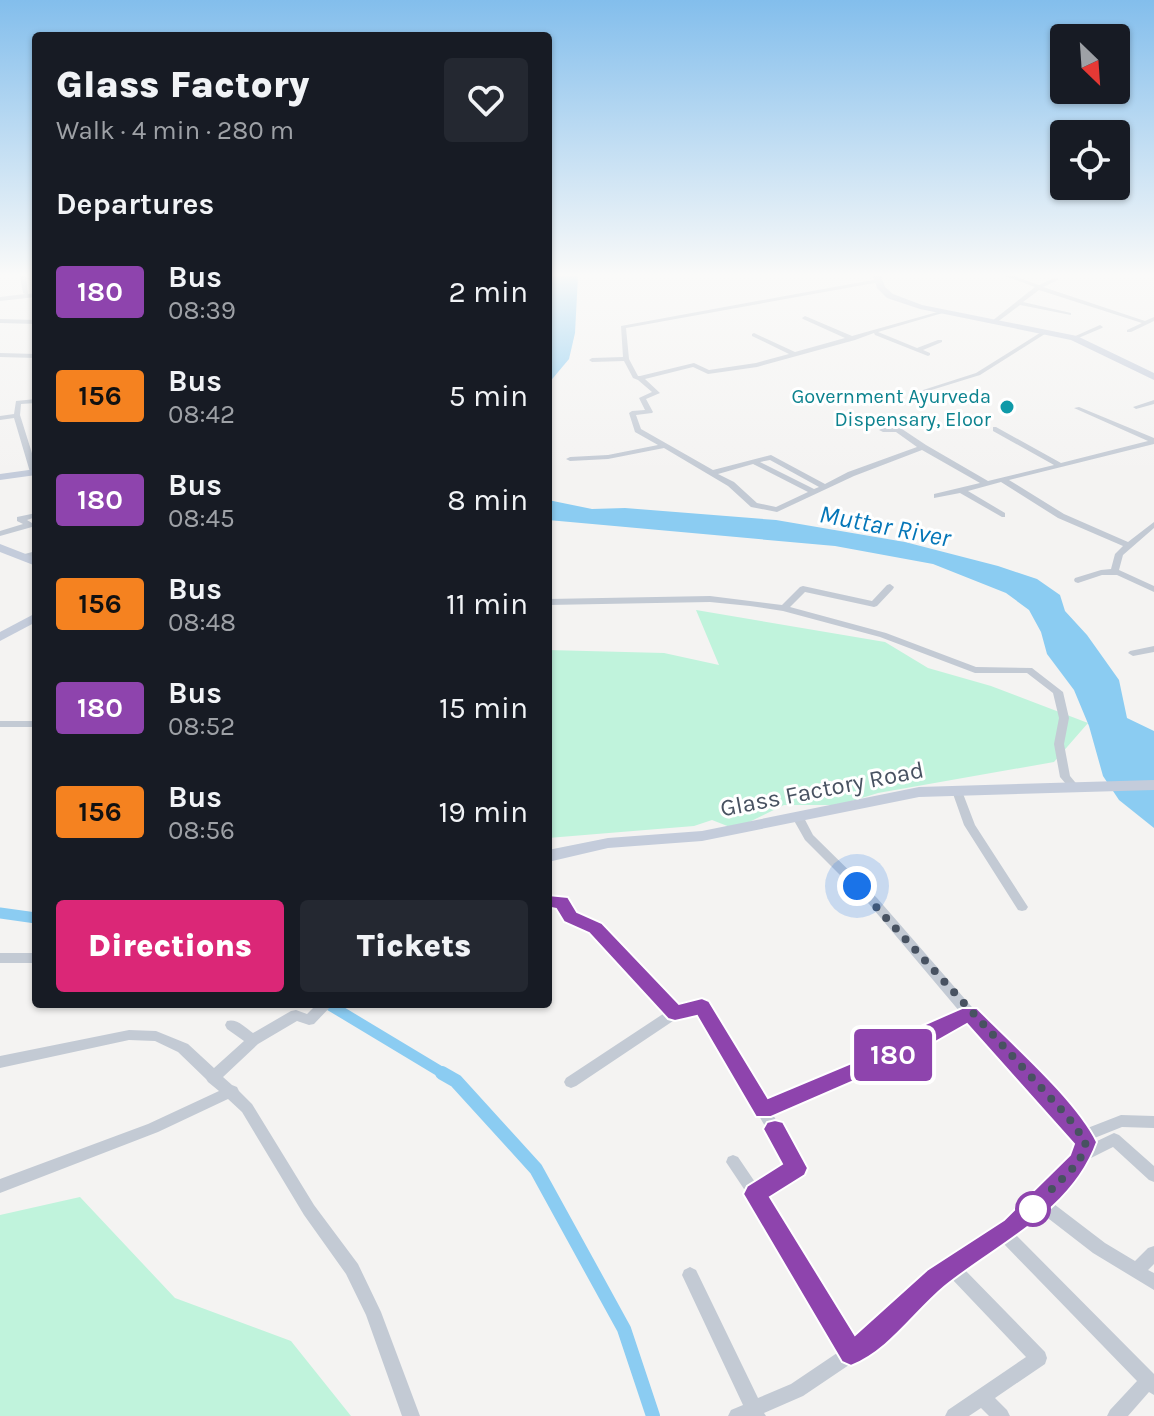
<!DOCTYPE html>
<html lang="en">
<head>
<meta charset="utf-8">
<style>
  :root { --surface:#171b24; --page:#242831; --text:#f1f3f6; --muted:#9ea1a6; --accent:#db2777 }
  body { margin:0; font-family:Karla,sans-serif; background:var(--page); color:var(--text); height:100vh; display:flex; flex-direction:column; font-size:30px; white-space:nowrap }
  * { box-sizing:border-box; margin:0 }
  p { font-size:26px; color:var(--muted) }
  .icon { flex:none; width:44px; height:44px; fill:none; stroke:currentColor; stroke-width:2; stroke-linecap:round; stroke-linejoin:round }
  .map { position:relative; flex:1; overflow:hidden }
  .sheet { position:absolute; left:32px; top:32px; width:520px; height:976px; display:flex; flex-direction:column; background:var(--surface); border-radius:8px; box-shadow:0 2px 6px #0004 }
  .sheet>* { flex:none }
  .badge { padding:0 16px; border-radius:6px; font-size:28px; line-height:52px }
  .needle { width:52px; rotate:155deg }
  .tools { position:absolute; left:1050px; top:24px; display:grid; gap:16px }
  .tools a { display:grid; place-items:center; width:80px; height:80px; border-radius:8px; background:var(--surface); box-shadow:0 2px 6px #0004; font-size:40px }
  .you { position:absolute; width:40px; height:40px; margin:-20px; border:6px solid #fff; border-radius:50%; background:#1a73e8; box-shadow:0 0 0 12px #1a73e833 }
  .map>.badge { position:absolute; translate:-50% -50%; box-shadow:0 0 0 4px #fff }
  h2 { padding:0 24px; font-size:30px; line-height:72px }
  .round { display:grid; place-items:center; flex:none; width:84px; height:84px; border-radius:8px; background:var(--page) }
  .headline { display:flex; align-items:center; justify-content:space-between; height:136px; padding:0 24px }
  h1 { font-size:38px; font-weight:800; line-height:60px }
  .action { display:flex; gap:16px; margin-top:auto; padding:16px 24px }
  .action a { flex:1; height:92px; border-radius:8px; background:var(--accent); color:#fff; font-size:32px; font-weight:800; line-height:92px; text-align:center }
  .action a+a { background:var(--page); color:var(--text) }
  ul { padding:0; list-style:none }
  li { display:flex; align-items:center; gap:24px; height:104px; padding:0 24px }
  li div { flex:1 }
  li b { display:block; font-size:30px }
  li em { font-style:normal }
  li .badge { min-width:88px; font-weight:700; text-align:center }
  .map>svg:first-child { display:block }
</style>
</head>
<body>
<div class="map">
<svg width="1154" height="1416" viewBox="0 0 1154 1416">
  <rect width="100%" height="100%" fill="#f4f3f2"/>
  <g fill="#c0f3dc">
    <path d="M 696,610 L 885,642 L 928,668 L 991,686 L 1088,723 L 1054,762 L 878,793 L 839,805 L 784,805 L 735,829 L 712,820 L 694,826 L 548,838 L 548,650 L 664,653 L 719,665 Z"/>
    <path d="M 80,1197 L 175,1298 L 291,1341 L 351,1416 L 0,1416 L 0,1215 Z"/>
  </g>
  <g fill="#8bccf2">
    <path d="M 548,276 L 578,276 L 575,333 L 569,359 L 548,384 Z"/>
    <path d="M 548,500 L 592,509 L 625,508 L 776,520 L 905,542 L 998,566 L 1037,579 L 1060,595 L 1065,611 L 1087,635 L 1119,680 L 1127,718 L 1154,731 L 1154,828 L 1119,800 L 1103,776 L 1089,726 L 1074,690 L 1047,654 L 1041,632 L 1029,610 L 1006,593 L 933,564 L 835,546 L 548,520 Z"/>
  </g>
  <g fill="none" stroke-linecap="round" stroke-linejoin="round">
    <g stroke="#8bccf2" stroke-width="11">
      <path d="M 0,913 L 36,918"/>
      <path d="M 328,1004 L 446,1075"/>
    </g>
    <path stroke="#8bccf2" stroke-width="14" d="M 442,1073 L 456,1081 L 536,1169 L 624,1329 L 653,1416"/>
    <g fill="#c3cad4" fill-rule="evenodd">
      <path d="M 20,276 L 26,276 L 28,294 L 36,293 L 36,297 L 0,301 L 0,297 L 25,294 L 23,293 Z"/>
      <path d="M 1005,276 L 1014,276 L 1039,285 L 1054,278 L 1058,278 L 1058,280 L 1043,287 L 1145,321 L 1154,317 L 1154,321 L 1131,332 L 1127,332 L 1127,330 L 1142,323 L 1039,290 L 1023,302 L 1071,313 L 1071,315 L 1020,305 L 996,323 L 992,323 L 992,321 L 1035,287 Z"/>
      <path d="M 878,279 L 880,280 L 880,282 L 626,328 L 629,359 L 638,376 L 640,376 L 694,363 L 709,370 L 756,363 L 789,354 L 752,336 L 752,334 L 754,333 L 795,352 L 845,338 L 803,319 L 802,318 L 805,316 L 852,336 L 941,311 L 946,312 L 878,332 L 917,348 L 938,340 L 942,340 L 942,342 L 923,350 L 930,353 L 930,355 L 928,356 L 875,335 L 874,333 L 855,340 L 757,367 L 708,374 L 693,367 L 645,379 L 660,393 L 646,399 L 653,412 L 652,413 L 636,415 L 641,429 L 713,470 L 771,455 L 825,484 L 848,472 L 917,447 L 896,432 L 883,432 L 879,430 L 883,428 L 896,428 L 900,421 L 902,420 L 906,422 L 902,429 L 926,445 L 988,481 L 1054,465 L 993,431 L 993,427 L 996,427 L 1061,463 L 1148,441 L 1074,408 L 1079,407 L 1154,438 L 1154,444 L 1009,480 L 1064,514 L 1128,542 L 1154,522 L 1154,528 L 1123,555 L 1119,570 L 1154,586 L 1154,592 L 1117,575 L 1102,575 L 1078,583 L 1075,582 L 1074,580 L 1075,578 L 1101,570 L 1111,569 L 1115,554 L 1123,546 L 1058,518 L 1001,482 L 968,491 L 1005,513 L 1005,517 L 1002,517 L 960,493 L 934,498 L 934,494 L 980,483 L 922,450 L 854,476 L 777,512 L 751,507 L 728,486 L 664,448 L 608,459 L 570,461 L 566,459 L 570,457 L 608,455 L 658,445 L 635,432 L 629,413 L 632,411 L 645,410 L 639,398 L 652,392 L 638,380 L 633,378 L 624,361 L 592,362 L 589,360 L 592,358 L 623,357 L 621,326 ZM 770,460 L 819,487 L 814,489 L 760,462 ZM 753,464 L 808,492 L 776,507 L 757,503 L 734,482 L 718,474 Z"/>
      <path d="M 0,319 L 36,320 L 36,324 L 0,323 Z"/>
      <path d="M 1100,325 L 1103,327 L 1102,328 L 1076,339 L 1071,338 Z"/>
      <path d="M 1043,331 L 1048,332 L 980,375 L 925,392 L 920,391 L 976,373 Z"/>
      <path d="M 0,353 L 36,354 L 36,358 L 0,357 Z"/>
      <path d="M 36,399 L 36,403 L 21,404 L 20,415 L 36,466 L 36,474 L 34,474 L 30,472 L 14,418 L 0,420 L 0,416 L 14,414 L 16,401 Z"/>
      <path d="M 1154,400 L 1154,404 L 1136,409 L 1133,407 Z"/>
      <path d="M 36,513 L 36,517 L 27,520 L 32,523 L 32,527 L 0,536 L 0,531 L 23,524 L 17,521 L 17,517 Z"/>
      <path d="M 36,551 L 36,557 L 24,560 L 20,557 L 21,555 Z"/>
      <path d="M 890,584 L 894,587 L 893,589 L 877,606 L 874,607 L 805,592 L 790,607 L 886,633 L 976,667 L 1032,668 L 1063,692 L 1069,718 L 1064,744 L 1070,776 L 1080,788 L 1079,790 L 1071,790 L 1060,777 L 1054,744 L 1059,718 L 1053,693 L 1027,673 L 975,673 L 880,637 L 783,611 L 750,606 L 710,602 L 548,605 L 548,599 L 710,596 L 782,605 L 800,587 L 803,586 L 872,601 L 887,585 Z"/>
      <path d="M 1154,646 L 1154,652 L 1133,656 L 1128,653 L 1130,651 Z"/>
      <rect x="0" y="721" width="36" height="6"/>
      <path d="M 957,787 L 962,791 L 975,825 L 1028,907 L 1026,910 L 1022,911 L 1018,910 L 964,825 L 952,791 Z"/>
      <path d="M 798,813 L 802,814 L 813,835 L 877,898 L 978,1014 L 1073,1113 L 1085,1129 L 1121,1115 L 1154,1116 L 1154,1128 L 1122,1127 L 1092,1139 L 1093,1143 L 1114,1133 L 1119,1135 L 1154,1166 L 1154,1182 L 1149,1180 L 1113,1147 L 1087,1160 L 1084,1167 L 1050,1201 L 1105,1243 L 1135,1261 L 1148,1248 L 1154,1246 L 1154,1264 L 1148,1270 L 1154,1273 L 1154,1290 L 1093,1253 L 1040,1212 L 1016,1235 L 1154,1374 L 1154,1395 L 1149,1392 L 1128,1416 L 1107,1416 L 1110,1410 L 1137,1381 L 1003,1243 L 964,1269 L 1045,1352 L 1047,1358 L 1045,1364 L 995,1398 L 1007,1410 L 1010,1416 L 989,1416 L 981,1408 L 969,1416 L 945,1416 L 948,1410 L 1026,1357 L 951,1278 L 941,1284 L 883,1342 L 803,1396 L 764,1413 L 766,1416 L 728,1416 L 731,1410 L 743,1405 L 682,1275 L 684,1270 L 690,1267 L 696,1270 L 758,1398 L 791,1384 L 840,1351 L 764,1219 L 726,1162 L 728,1157 L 733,1155 L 738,1157 L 757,1185 L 788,1166 L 699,1012 L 679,1017 L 576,1086 L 571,1088 L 566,1086 L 564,1082 L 566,1078 L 666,1012 L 592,931 L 567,920 L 558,906 L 548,906 L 548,898 L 565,899 L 575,914 L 600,925 L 678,1007 L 702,1001 L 707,1002 L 766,1103 L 894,1048 L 924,1028 L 960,1012 L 869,904 L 805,840 L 792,817 L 794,814 ZM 967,1020 L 1063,1121 L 1078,1143 L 1073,1158 L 1008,1223 L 929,1274 L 871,1330 L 854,1342 L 765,1196 L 802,1173 L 804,1168 L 772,1113 L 904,1056 L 934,1036 Z"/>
      <rect x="0" y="953" width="36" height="10"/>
      <path d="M 317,1004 L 333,1004 L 314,1024 L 309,1025 L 297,1021 L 258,1044 L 223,1077 L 232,1085 L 237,1087 L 239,1091 L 252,1104 L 314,1205 L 358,1264 L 381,1312 L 420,1416 L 402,1416 L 366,1315 L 346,1274 L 304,1215 L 242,1112 L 228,1099 L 158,1132 L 0,1193 L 0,1179 L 148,1124 L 219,1091 L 208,1082 L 206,1079 L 178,1052 L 155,1041 L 129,1040 L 0,1068 L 0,1056 L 129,1030 L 156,1031 L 188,1044 L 214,1068 L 244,1041 L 227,1029 L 225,1025 L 227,1021 C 237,1018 246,1028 253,1033 L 291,1011 L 296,1010 L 307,1014 Z"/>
    </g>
    <g fill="#c4ccdb" fill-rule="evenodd">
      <path d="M 873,276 L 881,276 L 885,287 L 893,294 L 922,305 L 1077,336 L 1154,373 L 1154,380 L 1071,340 L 920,309 L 887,298 L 877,288 Z"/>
      <path d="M 36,469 L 36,475 L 0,480 L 0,474 Z"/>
      <path d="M 0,544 L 36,558 L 36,566 L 0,552 Z"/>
      <path d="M 36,613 L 36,622 L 0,641 L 0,632 Z"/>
      <path d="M 1154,780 L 1154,790 L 919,797 L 702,841 L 608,848 L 548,862 L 548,850 L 608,838 L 702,831 L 919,787 Z"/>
    </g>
  </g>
  <linearGradient id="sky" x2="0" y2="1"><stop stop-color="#83beec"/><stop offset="0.58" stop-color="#fafaf9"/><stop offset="1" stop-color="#fafaf9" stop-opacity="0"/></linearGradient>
  <rect width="1154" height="474" fill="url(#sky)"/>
  <path fill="#8e44ad" stroke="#fff" stroke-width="2" d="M 548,895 L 568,897 L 577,912 L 602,923 L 679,1004 L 702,998 L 709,1001 L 768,1098 L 892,1046 L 921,1026 L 962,1008 L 977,1008 C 1012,1044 1076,1099 1097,1142 C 1072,1212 998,1243 944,1287 C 913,1313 890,1350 851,1366 L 842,1362 L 743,1194 L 747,1186 L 782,1164 L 763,1129 L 767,1122 L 775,1120 L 783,1122 L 808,1168 L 805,1175 L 770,1197 L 855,1335 L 927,1270 L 1004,1220 L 1070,1155 L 1074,1144 L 967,1024 L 907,1058 L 771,1117 L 756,1117 L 697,1016 L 675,1021 L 668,1019 L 589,933 L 564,922 L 556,909 L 541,906 L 541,897 Z"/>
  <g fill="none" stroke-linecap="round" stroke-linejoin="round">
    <path stroke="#485261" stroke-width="8" stroke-dasharray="0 14.4" d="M 857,886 L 1068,1117 L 1086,1142 L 1079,1162 L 1026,1215 L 1033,1209"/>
  </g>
  <circle fill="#0f9aa8" stroke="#fff" stroke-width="3" cx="1007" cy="407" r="8"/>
  <circle fill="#fff" stroke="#8e44ad" stroke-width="4" cx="1033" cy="1209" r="16"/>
  <g text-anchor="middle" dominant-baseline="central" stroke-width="6" stroke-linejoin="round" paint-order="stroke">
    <g font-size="20" fill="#0d838f" stroke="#fff" text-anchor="end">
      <text x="991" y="396">Government Ayurveda<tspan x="991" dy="23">Dispensary, Eloor</tspan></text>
    </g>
    <g font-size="24" fill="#485261" stroke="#fff">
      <text transform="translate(822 789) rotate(-11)">Glass Factory Road</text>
    </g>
    <g font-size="26" font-style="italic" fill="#0476b8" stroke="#fff">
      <text transform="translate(885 526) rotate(11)">Muttar River</text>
    </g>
  </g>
</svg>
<div class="tools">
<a><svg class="needle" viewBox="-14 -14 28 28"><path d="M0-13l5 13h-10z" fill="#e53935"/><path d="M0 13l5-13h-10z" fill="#9ea1a6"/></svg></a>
<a><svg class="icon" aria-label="locate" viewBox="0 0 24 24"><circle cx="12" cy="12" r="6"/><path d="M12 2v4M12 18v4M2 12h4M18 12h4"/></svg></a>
</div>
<div class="you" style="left:857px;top:886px"></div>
<b class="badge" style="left:893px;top:1055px;background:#8e44ad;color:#fff">180</b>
<section class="sheet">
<div class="headline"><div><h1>Glass Factory</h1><p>Walk · 4 min · 280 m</p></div><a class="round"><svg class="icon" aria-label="heart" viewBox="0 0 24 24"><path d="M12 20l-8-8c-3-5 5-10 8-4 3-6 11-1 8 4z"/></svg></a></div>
<h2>Departures</h2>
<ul>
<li><span class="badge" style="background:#8e44ad;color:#fff">180</span><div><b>Bus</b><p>08:39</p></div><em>2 min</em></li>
<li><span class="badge" style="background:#f58220;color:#111">156</span><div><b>Bus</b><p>08:42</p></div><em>5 min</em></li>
<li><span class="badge" style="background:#8e44ad;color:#fff">180</span><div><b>Bus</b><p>08:45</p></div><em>8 min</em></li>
<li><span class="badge" style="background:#f58220;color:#111">156</span><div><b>Bus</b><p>08:48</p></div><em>11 min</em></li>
<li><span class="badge" style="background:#8e44ad;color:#fff">180</span><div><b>Bus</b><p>08:52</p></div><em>15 min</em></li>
<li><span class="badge" style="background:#f58220;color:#111">156</span><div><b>Bus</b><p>08:56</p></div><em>19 min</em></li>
</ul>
<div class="action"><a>Directions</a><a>Tickets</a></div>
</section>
</div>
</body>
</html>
